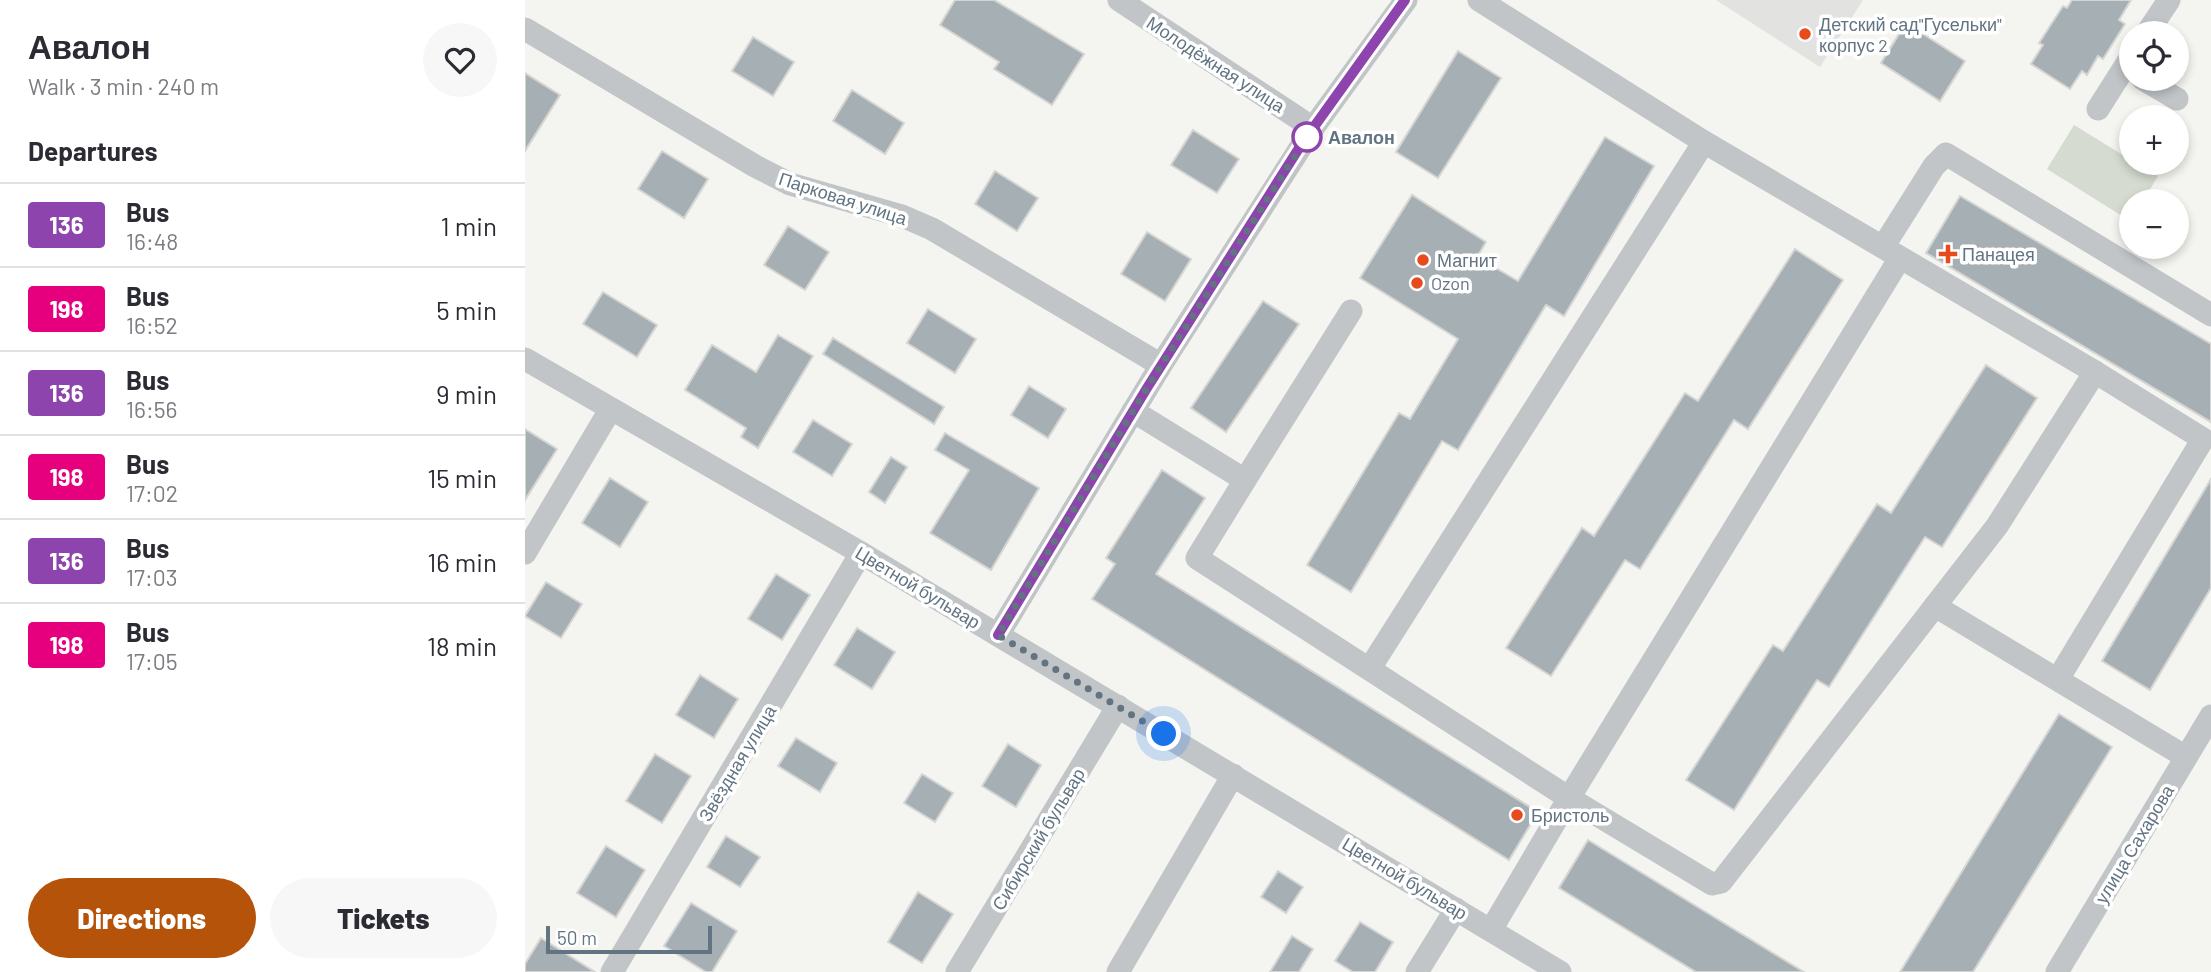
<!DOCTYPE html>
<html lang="en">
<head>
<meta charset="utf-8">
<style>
  :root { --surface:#fff; --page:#f7f7f7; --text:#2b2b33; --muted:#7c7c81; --line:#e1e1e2; --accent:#b45309 }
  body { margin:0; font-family:Barlow,sans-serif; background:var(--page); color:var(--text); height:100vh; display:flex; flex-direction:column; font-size:26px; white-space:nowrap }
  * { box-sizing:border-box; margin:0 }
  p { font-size:23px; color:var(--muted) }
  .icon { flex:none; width:38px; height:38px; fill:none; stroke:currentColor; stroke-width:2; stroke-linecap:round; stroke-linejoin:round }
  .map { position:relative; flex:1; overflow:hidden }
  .panel { display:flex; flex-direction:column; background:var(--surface); width:525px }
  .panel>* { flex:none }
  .badge { padding:0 14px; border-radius:5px; font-size:24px; line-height:46px }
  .buttons { position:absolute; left:1594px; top:21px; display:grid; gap:14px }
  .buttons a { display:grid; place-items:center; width:70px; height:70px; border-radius:50%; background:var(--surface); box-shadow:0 4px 10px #0003; font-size:35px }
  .scale { position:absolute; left:21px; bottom:18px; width:166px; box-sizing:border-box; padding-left:7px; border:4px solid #627482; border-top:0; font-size:19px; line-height:24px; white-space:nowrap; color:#627482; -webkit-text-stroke:5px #fff; paint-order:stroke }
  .you { position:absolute; width:35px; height:35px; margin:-18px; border:5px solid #fff; border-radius:50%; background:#1a73e8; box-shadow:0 0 0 10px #1a73e833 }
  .map>.badge { position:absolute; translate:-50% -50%; box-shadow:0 0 0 4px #fff }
  h2 { padding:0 28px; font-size:26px; line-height:63px }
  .round { display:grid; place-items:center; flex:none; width:74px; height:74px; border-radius:37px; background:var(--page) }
  .summary { display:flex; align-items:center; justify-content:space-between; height:119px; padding:0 28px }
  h1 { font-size:33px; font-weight:800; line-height:52px }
  .primary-button { display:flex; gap:14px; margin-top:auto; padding:14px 28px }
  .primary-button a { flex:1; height:80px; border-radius:42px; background:var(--accent); color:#fff; font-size:28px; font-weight:800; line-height:80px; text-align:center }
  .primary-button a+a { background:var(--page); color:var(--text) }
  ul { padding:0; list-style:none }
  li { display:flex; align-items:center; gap:21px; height:84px; padding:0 28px; border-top:2px solid var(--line) }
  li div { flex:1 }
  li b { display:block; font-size:26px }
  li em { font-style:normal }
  li .badge { min-width:77px; font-weight:700; text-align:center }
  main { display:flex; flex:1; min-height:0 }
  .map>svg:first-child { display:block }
</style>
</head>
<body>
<main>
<section class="panel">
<div class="summary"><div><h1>Авалон</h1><p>Walk · 3 min · 240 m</p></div><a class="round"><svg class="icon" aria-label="heart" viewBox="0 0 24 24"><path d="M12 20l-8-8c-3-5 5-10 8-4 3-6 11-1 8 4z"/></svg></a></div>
<h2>Departures</h2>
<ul>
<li><span class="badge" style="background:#8e44ad;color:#fff">136</span><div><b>Bus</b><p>16:48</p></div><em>1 min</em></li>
<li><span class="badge" style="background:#e6007e;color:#fff">198</span><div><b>Bus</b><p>16:52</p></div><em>5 min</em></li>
<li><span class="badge" style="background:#8e44ad;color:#fff">136</span><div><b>Bus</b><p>16:56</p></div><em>9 min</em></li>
<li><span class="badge" style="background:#e6007e;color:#fff">198</span><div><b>Bus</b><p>17:02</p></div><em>15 min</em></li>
<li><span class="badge" style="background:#8e44ad;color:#fff">136</span><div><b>Bus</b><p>17:03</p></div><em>16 min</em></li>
<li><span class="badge" style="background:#e6007e;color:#fff">198</span><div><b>Bus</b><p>17:05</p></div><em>18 min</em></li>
</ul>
<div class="primary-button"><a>Directions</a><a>Tickets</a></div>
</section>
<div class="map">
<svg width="1686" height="972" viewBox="0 0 1686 972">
  <rect width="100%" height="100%" fill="#f4f4f0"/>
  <path fill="#e2e3e1" d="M 1191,0 L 1338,0 L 1295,67 Z"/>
  <path fill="#d5dbd1" d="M 1549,125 L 1606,160 L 1606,163 L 1611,163 L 1633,176 L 1618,201 L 1606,201 L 1605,221 L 1522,169 Z"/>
  <g fill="#a6afb4" stroke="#d5d5d3" stroke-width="2">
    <path d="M 430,0 L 469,0 L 559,54 L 527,105 L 469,69 L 474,62 L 415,25 Z"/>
    <path d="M 1547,0 L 1606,0 L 1594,20 L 1600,24 L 1578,59 L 1573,56 L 1562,75 L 1557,71 L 1545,89 L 1506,64 L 1518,45 L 1514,43 L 1538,6 L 1542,8 Z"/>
    <path d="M 1381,23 L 1440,61 L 1415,101 L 1356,63 Z"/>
    <path d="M 228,37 L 269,62 L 248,96 L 207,71 Z"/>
    <path d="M 933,51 L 976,78 L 913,178 L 871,152 Z"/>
    <path d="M 0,73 L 35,95 L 0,151 Z"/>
    <path d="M 327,90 L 379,123 L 360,154 L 308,121 Z"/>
    <path d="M 668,130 L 714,159 L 692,193 L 646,165 Z"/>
    <path d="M 1080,137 L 1129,166 L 1039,316 L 1021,305 L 933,450 L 917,441 L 826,592 L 782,565 L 874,413 L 885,419 L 933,339 L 835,278 L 887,195 L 961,242 L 952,257 L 993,281 Z"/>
    <path d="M 137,151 L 183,179 L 159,218 L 113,189 Z"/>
    <path d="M 470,171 L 513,198 L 492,231 L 450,204 Z"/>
    <path d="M 1435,196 L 1686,344 L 1686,422 L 1401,253 Z"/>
    <path d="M 263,226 L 304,252 L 280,290 L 239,265 Z"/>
    <path d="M 622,232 L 666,259 L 640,301 L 596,274 Z"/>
    <path d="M 1270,249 L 1318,280 L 1223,429 L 1209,420 L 1115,569 L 1100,560 L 1026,676 L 981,648 L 1057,528 L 1069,536 L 1160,393 L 1173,401 Z"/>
    <path d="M 78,292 L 132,325 L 112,357 L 58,324 Z"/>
    <path d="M 738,301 L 774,324 L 701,432 L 666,408 Z"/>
    <path d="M 403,309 L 451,339 L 430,373 L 382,343 Z"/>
    <path d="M 253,335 L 288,356 L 233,448 L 216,437 L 221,428 L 160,390 L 187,345 L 231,372 Z"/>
    <path d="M 308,338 L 419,407 L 409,424 L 298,354 Z"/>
    <path d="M 1461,365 L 1512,398 L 1417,547 L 1400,537 L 1304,687 L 1292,680 L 1209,810 L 1161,780 L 1248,645 L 1258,651 L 1352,504 L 1366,513 Z"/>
    <path d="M 504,386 L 541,409 L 523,438 L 486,415 Z"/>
    <path d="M 288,420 L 327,444 L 307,476 L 268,452 Z"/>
    <path d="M 0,429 L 32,449 L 0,500 Z"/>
    <path d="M 420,433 L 514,488 L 466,570 L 405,533 L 444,470 L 410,450 Z"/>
    <path d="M 366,457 L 382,467 L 360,503 L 344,492 Z"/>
    <path d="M 637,470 L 680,498 L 631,574 L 1013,812 L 984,860 L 567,599 L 590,564 L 581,558 Z"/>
    <path d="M 85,478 L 123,502 L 95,547 L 57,523 Z"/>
    <path d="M 1686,479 L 1686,588 L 1625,690 L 1577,661 Z"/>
    <path d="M 251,574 L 285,595 L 257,640 L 223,619 Z"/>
    <path d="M 21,582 L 57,604 L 36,638 L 0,616 Z"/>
    <path d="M 332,628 L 370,652 L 347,689 L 309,665 Z"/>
    <path d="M 175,675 L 213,699 L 189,738 L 151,715 Z"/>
    <path d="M 1534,714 L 1587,747 L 1448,972 L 1375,972 Z"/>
    <path d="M 271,738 L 312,763 L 295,792 L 253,766 Z"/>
    <path d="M 483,744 L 516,765 L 491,807 L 457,786 Z"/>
    <path d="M 130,754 L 166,776 L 137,823 L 101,801 Z"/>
    <path d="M 397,774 L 428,793 L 410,822 L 379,803 Z"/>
    <path d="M 201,836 L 235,857 L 215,887 L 182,867 Z"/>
    <path d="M 1063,840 L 1279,972 L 1171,972 L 1034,888 Z"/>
    <path d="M 81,846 L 120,870 L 91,917 L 52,893 Z"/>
    <path d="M 753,871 L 778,887 L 761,913 L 736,897 Z"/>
    <path d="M 393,892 L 428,914 L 397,963 L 363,942 Z"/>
    <path d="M 166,903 L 212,931 L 187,972 L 181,972 L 139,946 Z"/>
    <path d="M 835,922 L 868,942 L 850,972 L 828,972 L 810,961 Z"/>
    <path d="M 767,936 L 788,949 L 774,972 L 745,972 Z"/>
    <path d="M 16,938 L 70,972 L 0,972 L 0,964 Z"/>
  </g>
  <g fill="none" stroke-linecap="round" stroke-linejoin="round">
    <g stroke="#c1c5c8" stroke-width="23">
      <path d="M 594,0 L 788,128"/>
      <path d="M 954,0 L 1179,142 L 1570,372 L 1678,439 L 1533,679"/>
      <path d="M 0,29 L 230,166 L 265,184 L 377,216 L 407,229 L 636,365"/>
      <path d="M 1622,33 L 1644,0"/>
      <path d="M 1618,79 L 1652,99"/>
      <path d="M 1573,109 L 1606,57"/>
      <path d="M 1358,247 L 1409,166 L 1421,154 L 1686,315"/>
      <path d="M 0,359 L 336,553 L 1035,972"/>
      <path d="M 608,411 L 720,480 L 672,558 L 1044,798 L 1187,884 L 1196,882 L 1472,526 L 1570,372"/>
      <path d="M 720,480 L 826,311"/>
      <path d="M 0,553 L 85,410"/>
      <path d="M 1410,606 L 1661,757"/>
      <path d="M 473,635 L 636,365 L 788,128 L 881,0"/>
      <path d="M 845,668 L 1179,142"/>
      <path d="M 966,930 L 1044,798 L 1375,258"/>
      <path d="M 87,972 L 336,553"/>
      <path d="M 432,972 L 593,706"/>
      <path d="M 593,972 L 708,775"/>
      <path d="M 892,972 L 931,909"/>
      <path d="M 1532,972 L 1686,716"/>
    </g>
  </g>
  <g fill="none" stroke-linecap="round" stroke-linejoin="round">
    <g stroke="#fff" stroke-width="16">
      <path id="line" d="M 473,635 L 622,388 L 776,145 L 880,0"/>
    </g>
    <use href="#line" stroke="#8e44ad" stroke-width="10"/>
    <path stroke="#627482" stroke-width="7" stroke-dasharray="0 12.6" d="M 639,734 L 473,635 L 622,388 L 782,137"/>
  </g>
  <g fill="#e74b1d" stroke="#fff" stroke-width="2.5">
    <circle cx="1280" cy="34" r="7"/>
    <path d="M1419.5 243.5h7v7h7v7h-7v7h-7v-7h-7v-7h7z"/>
    <circle cx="898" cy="260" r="7"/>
    <circle cx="892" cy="283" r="7"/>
    <circle cx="992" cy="815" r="7"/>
  </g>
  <circle fill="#fff" stroke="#8e44ad" stroke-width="3.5" cx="782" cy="137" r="14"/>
  <g text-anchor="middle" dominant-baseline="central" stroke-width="7" stroke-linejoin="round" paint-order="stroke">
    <g font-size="18" fill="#627482" stroke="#fff" text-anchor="start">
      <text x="1294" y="24">Детский сад"Гусельки"<tspan x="1294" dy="21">корпус 2</tspan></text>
      <text x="1437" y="254">Панацея</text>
      <text x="912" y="260">Магнит</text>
      <text x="906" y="283">Ozon</text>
      <text x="1006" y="815">Бристоль</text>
    </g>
    <g font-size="18" fill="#627482" stroke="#fff">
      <text transform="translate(691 64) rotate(33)">Молодёжная улица</text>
      <text transform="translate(318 198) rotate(18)">Парковая улица</text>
      <text transform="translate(393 587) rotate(31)">Цветной бульвар</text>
      <text transform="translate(212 763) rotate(-59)">Звёздная улица</text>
      <text transform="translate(513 839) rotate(-59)">Сибирский бульвар</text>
      <text transform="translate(1609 844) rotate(-59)">улица Сахарова</text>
      <text transform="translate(880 878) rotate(31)">Цветной бульвар</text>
    </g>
    <g font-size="18" font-weight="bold" fill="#627482" stroke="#fff" text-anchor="start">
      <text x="803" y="137">Авалон</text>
    </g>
  </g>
</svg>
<div class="buttons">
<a><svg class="icon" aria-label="locate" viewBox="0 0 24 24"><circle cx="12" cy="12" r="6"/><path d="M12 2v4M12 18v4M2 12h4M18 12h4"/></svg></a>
<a>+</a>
<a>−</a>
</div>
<div class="scale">50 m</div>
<div class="you" style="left:639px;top:734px"></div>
</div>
</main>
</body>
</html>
